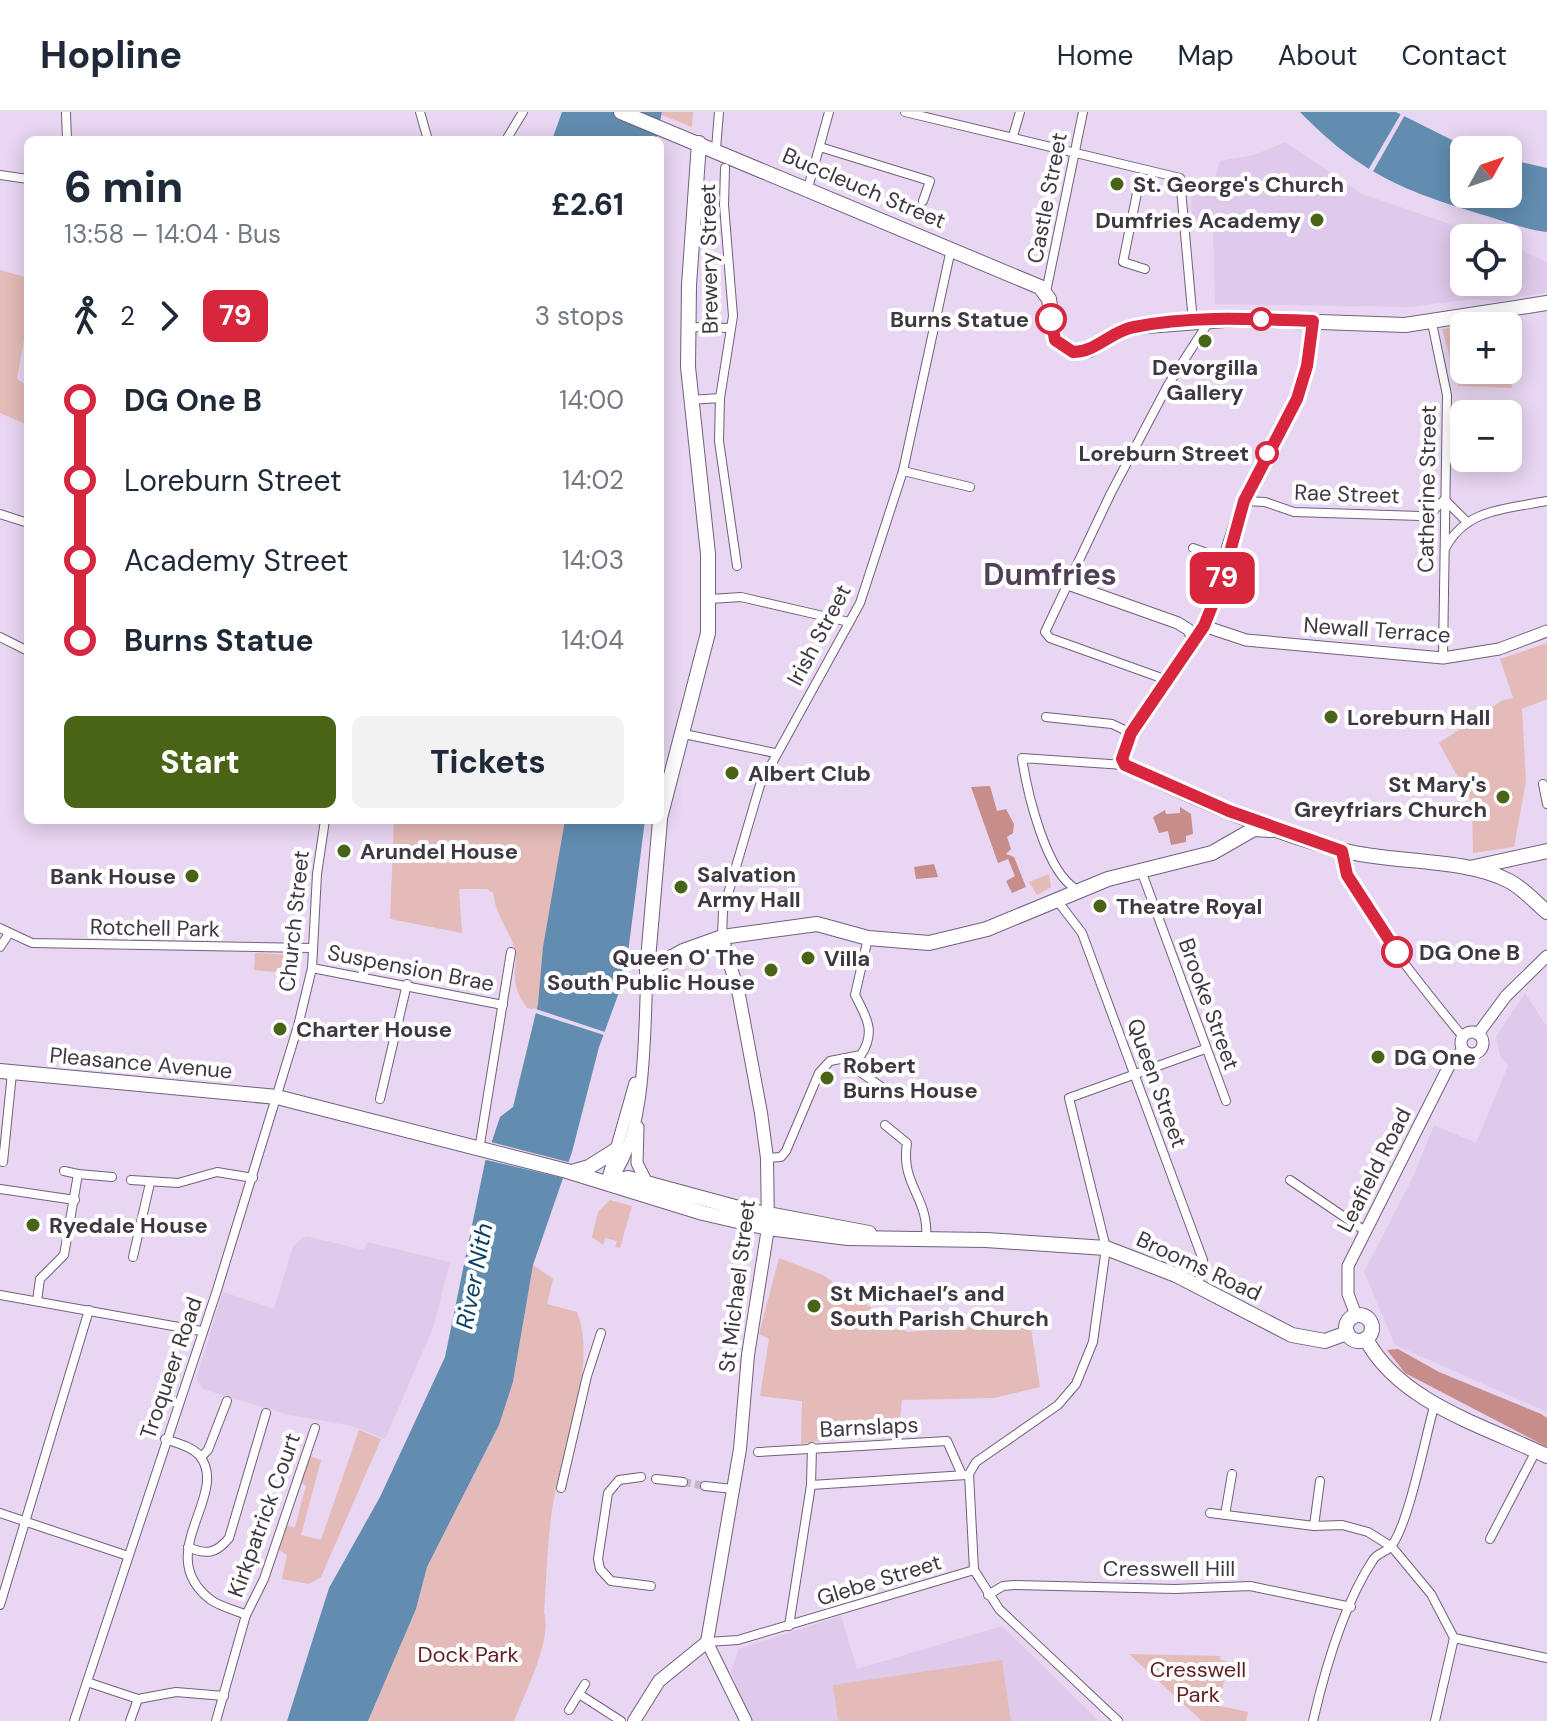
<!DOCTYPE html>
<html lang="en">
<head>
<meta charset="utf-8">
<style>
  :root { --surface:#fff; --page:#f2f2f3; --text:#1f2937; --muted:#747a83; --line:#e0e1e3; --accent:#496416 }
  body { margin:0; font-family:"DM Sans",sans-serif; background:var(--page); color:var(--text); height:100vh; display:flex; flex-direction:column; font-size:30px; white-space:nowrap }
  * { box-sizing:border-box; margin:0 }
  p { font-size:26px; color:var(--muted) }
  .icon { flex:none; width:44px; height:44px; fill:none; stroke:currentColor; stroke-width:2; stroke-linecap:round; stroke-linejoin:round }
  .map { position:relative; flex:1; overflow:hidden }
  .panel { position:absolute; left:24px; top:24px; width:640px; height:688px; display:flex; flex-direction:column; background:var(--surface); border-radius:12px; box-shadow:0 4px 20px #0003 }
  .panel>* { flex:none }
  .badge { padding:0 16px; border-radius:12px; font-size:28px; line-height:52px }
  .needle { width:52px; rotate:50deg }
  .buttons { position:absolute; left:1450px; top:24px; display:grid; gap:16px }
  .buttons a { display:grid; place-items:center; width:72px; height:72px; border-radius:12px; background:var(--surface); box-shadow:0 4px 20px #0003; font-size:40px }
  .map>.badge { position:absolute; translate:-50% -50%; box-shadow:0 0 0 4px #fff }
  .legs { display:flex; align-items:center; gap:12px; height:88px; padding:0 40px; font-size:26px }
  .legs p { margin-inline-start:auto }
  .summary { display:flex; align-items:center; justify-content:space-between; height:136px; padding:0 40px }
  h1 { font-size:44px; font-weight:800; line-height:60px }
  .button { display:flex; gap:16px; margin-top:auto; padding:16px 40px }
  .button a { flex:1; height:92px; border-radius:12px; background:var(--accent); color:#fff; font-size:32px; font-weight:800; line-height:92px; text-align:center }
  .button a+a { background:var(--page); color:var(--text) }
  ul { padding:0 40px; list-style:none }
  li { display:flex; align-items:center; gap:28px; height:80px; font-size:30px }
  li i { display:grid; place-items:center; width:12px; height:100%; margin:0 10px; background:currentColor }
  li i::after { content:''; width:20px; height:20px; margin:-10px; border:6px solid; border-radius:50%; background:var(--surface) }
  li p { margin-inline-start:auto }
  li:first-child i { background:linear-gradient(#0000 50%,currentColor 0) }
  li:last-child i { background:linear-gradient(currentColor 50%,#0000 0) }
  header { display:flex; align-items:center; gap:48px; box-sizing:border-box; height:112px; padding:0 40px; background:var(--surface); border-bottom:2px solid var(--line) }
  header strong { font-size:38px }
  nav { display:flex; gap:44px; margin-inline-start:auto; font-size:28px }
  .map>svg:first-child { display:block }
</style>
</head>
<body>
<header>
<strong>Hopline</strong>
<nav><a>Home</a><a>Map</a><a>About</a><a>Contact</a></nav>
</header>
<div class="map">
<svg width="1547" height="1609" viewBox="0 0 1547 1609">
  <rect width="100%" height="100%" fill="#e8d6f2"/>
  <g fill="#e0caec">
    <path d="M 1285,30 L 1362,82 L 1491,126 L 1464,126 L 1464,170 L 1508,170 L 1508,133 L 1547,150 L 1547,180 L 1498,189 L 1472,187 L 1409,195 L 1215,192 L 1213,116 L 1193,118 L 1190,72 L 1214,69 L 1220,49 L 1254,43 Z"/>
    <path d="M 1525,881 L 1547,915 L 1547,1300 L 1395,1233 L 1364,1160 L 1413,1065 L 1434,1013 L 1476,1031 L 1508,954 L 1500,944 L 1496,925 Z"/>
    <path d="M 306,1124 L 364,1138 L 367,1130 L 450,1150 L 433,1216 L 385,1327 L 352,1314 L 285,1302 L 203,1277 L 196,1267 L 223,1180 L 274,1197 L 293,1134 Z"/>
    <path d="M 841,1504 L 857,1557 L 1002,1514 L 1099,1609 L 753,1609 L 742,1592 L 731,1558 L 739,1537 Z"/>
  </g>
  <g fill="#e4bbb8">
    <path d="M 662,0 L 693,0 L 692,15 L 662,3 Z"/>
    <path d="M 0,158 L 28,166 L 28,206 L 17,267 L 28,274 L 28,313 L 0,301 Z"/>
    <path d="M 1505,207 L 1506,214 L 1464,214 L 1464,258 L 1508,258 L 1508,234 L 1512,276 L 1458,274 L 1442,217 Z"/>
    <path d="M 1547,531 L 1547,587 L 1522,597 L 1526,669 L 1514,735 L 1473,741 L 1472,691 L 1439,631 L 1503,588 L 1513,586 L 1500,547 Z"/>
    <path d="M 394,708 L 565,708 L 537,898 L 527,896 C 504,865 523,853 512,829 C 504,811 496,801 493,781 L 487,777 L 459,777 L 462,821 L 390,807 Z"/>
    <path d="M 1049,762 L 1051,775 L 1037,783 L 1029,770 Z"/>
    <path d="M 255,841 L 294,843 L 298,847 L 296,862 L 254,858 Z"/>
    <path d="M 610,1088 L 632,1094 L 620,1136 L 615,1135 L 617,1129 L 605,1126 L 603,1133 L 592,1125 L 598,1100 Z"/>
    <path d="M 779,1146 L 823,1163 L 907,1220 L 1030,1210 L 1040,1275 L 994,1286 L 902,1288 L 899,1325 L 823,1328 L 801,1332 L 802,1289 L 760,1284 L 769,1227 L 759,1222 Z"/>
    <path d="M 533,1153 L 553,1167 L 547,1192 L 577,1200 C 597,1251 566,1326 556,1377 C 547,1417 547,1460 544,1501 C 553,1526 524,1583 514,1609 L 368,1609 L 416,1497 L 427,1455 L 499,1313 L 513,1270 Z"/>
    <path d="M 359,1318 L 381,1327 L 321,1465 L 309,1472 L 282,1467 L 287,1443 L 279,1438 L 287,1414 L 295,1415 L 306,1374 L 299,1369 L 309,1344 L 321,1348 L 301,1423 L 321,1428 Z"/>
    <path d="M 1129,1542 L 1220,1544 L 1220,1548 L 1227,1549 L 1220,1594 L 1248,1600 L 1246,1609 L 1202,1609 Z"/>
    <path d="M 1002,1548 L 1011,1609 L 838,1609 L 833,1573 Z"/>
  </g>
  <g fill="#c78d8a">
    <path d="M 990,674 L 997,699 L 1006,697 L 1014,712 L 1013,721 L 1007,725 L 1011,737 L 1006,742 L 1014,745 L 1026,775 L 1012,781 L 1006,769 L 1015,764 L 1008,747 L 998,751 L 971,675 Z"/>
    <path d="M 1180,695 L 1191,702 L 1193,722 L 1186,724 L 1186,730 L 1171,733 L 1168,719 L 1159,721 L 1153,705 L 1165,698 L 1166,702 L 1180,701 Z"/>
    <path d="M 934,752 L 938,765 L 916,767 L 914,755 Z"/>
    <path d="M 1398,1237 L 1439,1260 L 1541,1302 L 1547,1306 L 1547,1335 L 1405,1261 L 1387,1238 Z"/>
  </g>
  <g fill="#628db0">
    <path d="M 562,0 L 662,0 L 656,28 L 552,28 Z"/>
    <path d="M 1300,0 L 1396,0 L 1472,38 L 1464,38 L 1464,82 L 1508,82 L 1508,47 L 1547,56 L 1547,120 C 1527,118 1506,110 1487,104 C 1406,80 1360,62 1300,0 Z"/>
    <path d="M 565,708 L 645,708 L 625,864 L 599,935 L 572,1040 L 533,1153 L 513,1270 L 499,1313 L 427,1455 L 416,1497 L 368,1609 L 287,1609 L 329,1476 L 380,1385 L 445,1245 L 485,1050 L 500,1005 L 513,995 L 538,892 L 543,835 Z"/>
  </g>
  <g fill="#e8d6f2">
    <path d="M 1402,0 L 1406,1 L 1371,63 L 1367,60 Z"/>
    <path d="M 533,896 L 608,921 L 607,924 L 532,900 Z"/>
    <path d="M 487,1029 L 572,1051 L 567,1067 L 482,1047 Z"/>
  </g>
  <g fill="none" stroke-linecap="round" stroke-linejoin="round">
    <g stroke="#c6b6cf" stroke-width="8" stroke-dasharray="8 4" stroke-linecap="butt">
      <path d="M 1137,81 L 1140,66"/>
      <path d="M 683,1370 L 705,1374"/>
    </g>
    <g stroke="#71617a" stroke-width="10">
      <g id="minor">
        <path d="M 66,0 L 67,28"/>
        <path d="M 420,0 L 428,28"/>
        <path d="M 905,0 L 1180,66 L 1193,210"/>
        <path d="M 1013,24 L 1020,0"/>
        <path d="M 506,28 L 523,0"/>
        <path d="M 820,35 L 930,69 L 923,89"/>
        <path d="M 716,37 L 719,0"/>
        <path d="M 0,63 L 28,67"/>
        <path d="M 808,76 L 829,0"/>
        <path d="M 1137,81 L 1123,150 L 1145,157"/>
        <path d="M 1046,180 L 1083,0"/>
        <path d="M 1432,211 L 1447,283 L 1443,546"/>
        <path d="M 689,215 L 731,216"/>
        <path d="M 720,286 L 733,204 L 724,93 L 725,56"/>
        <path d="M 690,288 L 720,286 L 719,329 L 737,454"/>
        <path d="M 903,359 L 970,375"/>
        <path d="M 1445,388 L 1466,409"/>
        <path d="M 1244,389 L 1265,390 L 1294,400 L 1420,404 L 1429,403 L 1444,388"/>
        <path d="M 0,402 L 28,411"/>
        <path d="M 1446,435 C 1467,396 1508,397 1547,389"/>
        <path d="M 1193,436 L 1226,448"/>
        <path d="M 710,487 L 741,485 L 849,510"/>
        <path d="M 0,525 L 28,539"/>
        <path d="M 1167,568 L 1050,526 L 1045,520 L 1111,381 L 1168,273 L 1210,208"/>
        <path d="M 1046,605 L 1112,612 L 1131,621"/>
        <path d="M 684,622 L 775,641"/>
        <path d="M 1543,672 L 1547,692"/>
        <path d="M 1342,739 C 1343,782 1433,888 1463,925"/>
        <path d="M 1142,761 L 1226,989"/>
        <path d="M 1078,778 C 1046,763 1027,679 1022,646 L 1124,653"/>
        <path d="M 1056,787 L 1082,821 L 1203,1148 L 1198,1175"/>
        <path d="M 0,816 L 32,831 L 313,836"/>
        <path d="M 722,825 L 723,799 L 760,673 L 860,491 L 903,359 L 951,137"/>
        <path d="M 0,835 L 8,823"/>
        <path d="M 312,856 L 503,893"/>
        <path d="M 853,945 L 860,960 L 886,978"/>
        <path d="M 380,987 L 407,872"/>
        <path d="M 885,1013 L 907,1031 C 900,1074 930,1085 926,1128"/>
        <path d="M 480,1032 L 511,840"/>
        <path d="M 767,1046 L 781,1045 L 786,1039 L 819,961 L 830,949 L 861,943 C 876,920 867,906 855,883 L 868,826"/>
        <path d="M 3,1050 L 12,961"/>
        <path d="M 64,1059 L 78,1062"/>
        <path d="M 131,1068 L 178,1071 L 217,1060 L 253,1066"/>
        <path d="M 1290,1068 L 1365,1119"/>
        <path d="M 0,1077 L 75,1088"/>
        <path d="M 123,1115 L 140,1120"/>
        <path d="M 133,1145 L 150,1071"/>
        <path d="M 0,1183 L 201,1219"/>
        <path d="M 37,1189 L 40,1167 L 64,1143 L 78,1062 L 112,1065"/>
        <path d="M 165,1327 C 176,1331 191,1334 199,1343 C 232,1382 150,1442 211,1488 C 221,1495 235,1498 246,1503"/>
        <path d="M 758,1340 L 947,1329 L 962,1363"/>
        <path d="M 201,1345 L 208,1338 L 227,1289"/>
        <path d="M 641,1365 L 619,1368 L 608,1381 L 598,1447 L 600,1457 L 611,1469 L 651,1474"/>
        <path d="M 656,1367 L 683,1370"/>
        <path d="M 811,1373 L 966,1363"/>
        <path d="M 705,1374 L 733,1377"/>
        <path d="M 561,1376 L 587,1264 L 601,1221"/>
        <path d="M 0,1401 L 128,1444"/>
        <path d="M 1210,1401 L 1314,1414 L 1342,1413 L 1368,1420 L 1392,1435 L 1431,1482 L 1454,1526 L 1435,1609"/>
        <path d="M 1225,1403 L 1232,1362"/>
        <path d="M 1314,1414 L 1320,1369"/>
        <path d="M 1490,1427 L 1536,1339"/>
        <path d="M 188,1435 C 206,1443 216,1442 229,1426 L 266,1301"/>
        <path d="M 988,1483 L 1003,1474 L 1014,1473 L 1175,1477 L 1250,1474 L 1351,1495"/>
        <path d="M 0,1493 L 89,1198"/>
        <path d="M 789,1514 L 811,1373 L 812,1335"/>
        <path d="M 1454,1526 L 1547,1546"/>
        <path d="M 707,1530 L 738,1528 L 974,1458"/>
        <path d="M 87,1570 L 138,1587 L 130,1609"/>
        <path d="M 579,1582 L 621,1609"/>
        <path d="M 138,1587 L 176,1580 L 224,1584"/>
        <path d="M 569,1598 L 585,1572"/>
        <path d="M 74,1609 L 217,1178 L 298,914 L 312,856 L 317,762 L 325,708"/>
        <path d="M 216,1609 L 246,1503 L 264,1467 L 315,1316"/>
        <path d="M 1118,1609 L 999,1497 L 974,1458 L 969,1362 L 976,1350 L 1058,1293 L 1076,1272 L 1093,1230 L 1106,1136 L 1069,986 L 1205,937"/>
        <path d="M 1313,1609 C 1325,1557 1343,1493 1373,1448 C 1378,1440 1388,1440 1392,1433 C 1409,1411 1426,1322 1435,1291"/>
      </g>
    </g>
    <g stroke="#71617a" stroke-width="13">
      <g id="tertiary">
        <path d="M 1068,472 L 1178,511 L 1189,518 L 1194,529"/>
        <path d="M 1204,514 L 1246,528 L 1443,546 L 1499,537 L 1547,519"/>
        <circle cx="1472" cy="931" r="11"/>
        <path d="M 1478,922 L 1506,884 L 1547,844"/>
        <path d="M 638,1015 L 637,1051 L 647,1071"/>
        <path d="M 608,1066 L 635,971"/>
        <path d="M 608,1070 C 648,1027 644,917 647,859"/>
        <path d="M 1356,1203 L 1348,1182 L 1348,1154 L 1451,950 L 1463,938"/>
        <path d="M 707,1530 L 746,1609"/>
      </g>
    </g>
    <g stroke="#71617a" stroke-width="14">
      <path id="secondary" d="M 634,1609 L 659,1569 L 707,1530 L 740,1337 L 748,1243 L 768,1116 L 767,1046 L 761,1001 L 739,883 L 722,825"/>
    </g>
    <g stroke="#71617a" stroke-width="16">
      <g id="primary">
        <path d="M 621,0 L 1040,175 L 1049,187 L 1055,228 L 1073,240 L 1090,238 L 1113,222 L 1134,215 L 1238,207 L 1405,213 L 1547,191"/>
        <path d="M 1313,209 L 1307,254 L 1297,287 L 1244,389 L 1204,514 L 1131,621 L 1122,647 L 1125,653 C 1194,686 1267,719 1341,738 C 1393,752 1462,745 1509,769 C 1524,777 1535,790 1547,800"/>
        <path d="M 660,706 L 708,521 L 708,442 L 688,255 L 689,173 L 699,31"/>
        <path d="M 1470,756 L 1547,739"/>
        <path d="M 647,859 L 683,839 L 722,825 L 817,812 L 868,826 L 929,831 L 987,817 L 1108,767 L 1212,741 L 1254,717 L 1271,718"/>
        <path d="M 647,859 L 660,708"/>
        <path d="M 0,959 L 277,985 L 567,1059 L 703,1101 L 768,1116 L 848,1126 L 986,1128 L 1106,1136 L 1176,1163 L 1292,1223 L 1325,1229 L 1347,1221"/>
        <path d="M 572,1060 L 589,1055 L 616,1038"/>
        <path d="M 609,1070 L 628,1066 L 746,1098 L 869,1121"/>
        <circle cx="1359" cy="1216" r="13"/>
        <path d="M 1366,1227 C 1400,1291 1485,1314 1547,1344"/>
      </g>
    </g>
    <use href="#minor" stroke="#fff" stroke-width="8"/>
    <use href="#tertiary" stroke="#fff" stroke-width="11"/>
    <use href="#secondary" stroke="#fff" stroke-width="12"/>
    <use href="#primary" stroke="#fff" stroke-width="14"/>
  </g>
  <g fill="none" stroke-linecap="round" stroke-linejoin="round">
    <g stroke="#fff" stroke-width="18">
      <path id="line-1" d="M 1051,207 L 1055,228 L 1073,240 C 1096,240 1111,219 1134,215 C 1192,203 1255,207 1313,209 L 1307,254 L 1297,287 L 1244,389 L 1222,469 L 1204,514 L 1131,621 L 1122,647 L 1125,653 L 1229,699 L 1342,739 L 1347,763 L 1397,840"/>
    </g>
    <use href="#line-1" stroke="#d7263d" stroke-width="12"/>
  </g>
  <g fill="#496416" stroke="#fff" stroke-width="3">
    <circle cx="1117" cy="72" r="8"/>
    <circle cx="1317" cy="108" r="8"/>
    <circle cx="1205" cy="229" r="8"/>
    <circle cx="1331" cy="605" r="8"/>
    <circle cx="732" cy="661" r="8"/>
    <circle cx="1503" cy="685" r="8"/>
    <circle cx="344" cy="739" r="8"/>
    <circle cx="192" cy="764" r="8"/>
    <circle cx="681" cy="775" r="8"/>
    <circle cx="1100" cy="794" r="8"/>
    <circle cx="808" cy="846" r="8"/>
    <circle cx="771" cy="858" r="8"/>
    <circle cx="280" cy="917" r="8"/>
    <circle cx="1378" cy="945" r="8"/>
    <circle cx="827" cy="966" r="8"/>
    <circle cx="33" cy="1113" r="8"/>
    <circle cx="814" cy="1194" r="8"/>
  </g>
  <g fill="#fff" stroke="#d7263d" stroke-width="4">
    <circle cx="1051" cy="207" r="14"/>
    <circle cx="1261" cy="207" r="10"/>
    <circle cx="1267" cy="341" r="10"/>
    <circle cx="1397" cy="840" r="14"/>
  </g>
  <g text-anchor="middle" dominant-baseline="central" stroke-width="8" stroke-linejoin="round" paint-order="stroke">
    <g font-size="22" font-weight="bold" fill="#3f3843" stroke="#fff" text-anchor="start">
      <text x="1133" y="72">St. George's Church</text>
      <text x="1301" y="108" text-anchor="end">Dumfries Academy</text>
      <text x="1205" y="255" text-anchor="middle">Devorgilla<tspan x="1205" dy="25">Gallery</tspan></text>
      <text x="1347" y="605">Loreburn Hall</text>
      <text x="748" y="661">Albert Club</text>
      <text x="1487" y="672" text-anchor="end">St Mary's<tspan x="1487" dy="25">Greyfriars Church</tspan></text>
      <text x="360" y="739">Arundel House</text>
      <text x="697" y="762">Salvation<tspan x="697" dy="25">Army Hall</tspan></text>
      <text x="176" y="764" text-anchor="end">Bank House</text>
      <text x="1116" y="794">Theatre Royal</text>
      <text x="755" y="845" text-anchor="end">Queen O' The<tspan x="755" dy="25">South Public House</tspan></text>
      <text x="824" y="846">Villa</text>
      <text x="296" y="917">Charter House</text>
      <text x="1394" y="945">DG One</text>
      <text x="843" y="953">Robert<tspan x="843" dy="25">Burns House</tspan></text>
      <text x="49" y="1113">Ryedale House</text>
      <text x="830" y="1181">St Michael’s and<tspan x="830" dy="25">South Parish Church</tspan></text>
    </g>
    <g font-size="22" fill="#3f3843" stroke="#fff">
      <text transform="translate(864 76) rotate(23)">Buccleuch Street</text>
      <text transform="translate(1047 86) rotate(-79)">Castle Street</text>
      <text transform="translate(709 147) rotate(-91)">Brewery Street</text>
      <text transform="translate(1427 377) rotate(-89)">Catherine Street</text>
      <text transform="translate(1347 382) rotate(2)">Rae Street</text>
      <text transform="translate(1377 518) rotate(4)">Newall Terrace</text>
      <text transform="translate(819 523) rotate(-62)">Irish Street</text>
      <text transform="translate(294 809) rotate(-84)">Church Street</text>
      <text transform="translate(155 816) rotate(1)">Rotchell Park</text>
      <text transform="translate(411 856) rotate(11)">Suspension Brae</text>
      <text transform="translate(1209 892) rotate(70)">Brooke Street</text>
      <text transform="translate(141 951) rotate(5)">Pleasance Avenue</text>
      <text transform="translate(1157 971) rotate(70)">Queen Street</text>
      <text transform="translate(1374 1058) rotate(-63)">Leafield Road</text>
      <text transform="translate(1199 1154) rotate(25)">Brooms Road</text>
      <text transform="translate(737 1174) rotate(-83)">St Michael Street</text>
      <text transform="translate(171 1256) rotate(-71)">Troqueer Road</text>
      <text transform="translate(869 1315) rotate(-3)">Barnslaps</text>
      <text transform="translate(264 1403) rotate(-70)">Kirkpatrick Court</text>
      <text x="1169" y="1456">Cresswell Hill</text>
      <text transform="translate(879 1468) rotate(-17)">Glebe Street</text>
    </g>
    <g font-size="22" font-weight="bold" fill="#3f3843" stroke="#fff" text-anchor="end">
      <text x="1029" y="207">Burns Statue</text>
      <text x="1249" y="341">Loreburn Street</text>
      <text x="1419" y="840" text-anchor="start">DG One B</text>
    </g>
    <g font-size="22" fill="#631d1f" stroke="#fff">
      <text x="468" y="1542">Dock Park</text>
      <text x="1198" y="1557">Cresswell<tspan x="1198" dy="25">Park</tspan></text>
    </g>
    <g font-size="24" font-style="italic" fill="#0b4064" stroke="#fff">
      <text transform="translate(474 1164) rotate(-79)">River Nith</text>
    </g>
    <g font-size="30" font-weight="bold" fill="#504158" stroke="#fff">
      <text x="1050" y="462">Dumfries</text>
    </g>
  </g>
</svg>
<div class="buttons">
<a><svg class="needle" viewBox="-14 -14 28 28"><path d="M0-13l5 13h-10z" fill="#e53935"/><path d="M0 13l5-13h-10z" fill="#747a83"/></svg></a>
<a><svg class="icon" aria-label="locate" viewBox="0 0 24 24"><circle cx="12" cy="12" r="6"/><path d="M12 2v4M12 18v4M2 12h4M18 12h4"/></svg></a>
<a>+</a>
<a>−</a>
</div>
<b class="badge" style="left:1222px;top:466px;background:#d7263d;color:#fff">79</b>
<section class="panel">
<div class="summary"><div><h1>6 min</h1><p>13:58 – 14:04 · Bus</p></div><b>£2.61</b></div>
<div class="legs"><svg class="icon" aria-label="walk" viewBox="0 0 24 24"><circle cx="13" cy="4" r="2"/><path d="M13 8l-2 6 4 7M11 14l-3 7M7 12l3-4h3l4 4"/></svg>2<svg class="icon" aria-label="forward" viewBox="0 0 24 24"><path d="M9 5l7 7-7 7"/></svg><b class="badge" style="background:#d7263d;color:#fff">79</b><p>3 stops</p></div>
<ul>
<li><i style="color:#d7263d"></i><b>DG One B</b><p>14:00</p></li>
<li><i style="color:#d7263d"></i><span>Loreburn Street</span><p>14:02</p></li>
<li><i style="color:#d7263d"></i><span>Academy Street</span><p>14:03</p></li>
<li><i style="color:#d7263d"></i><b>Burns Statue</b><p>14:04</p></li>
</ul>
<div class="button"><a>Start</a><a>Tickets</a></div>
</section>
</div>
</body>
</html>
